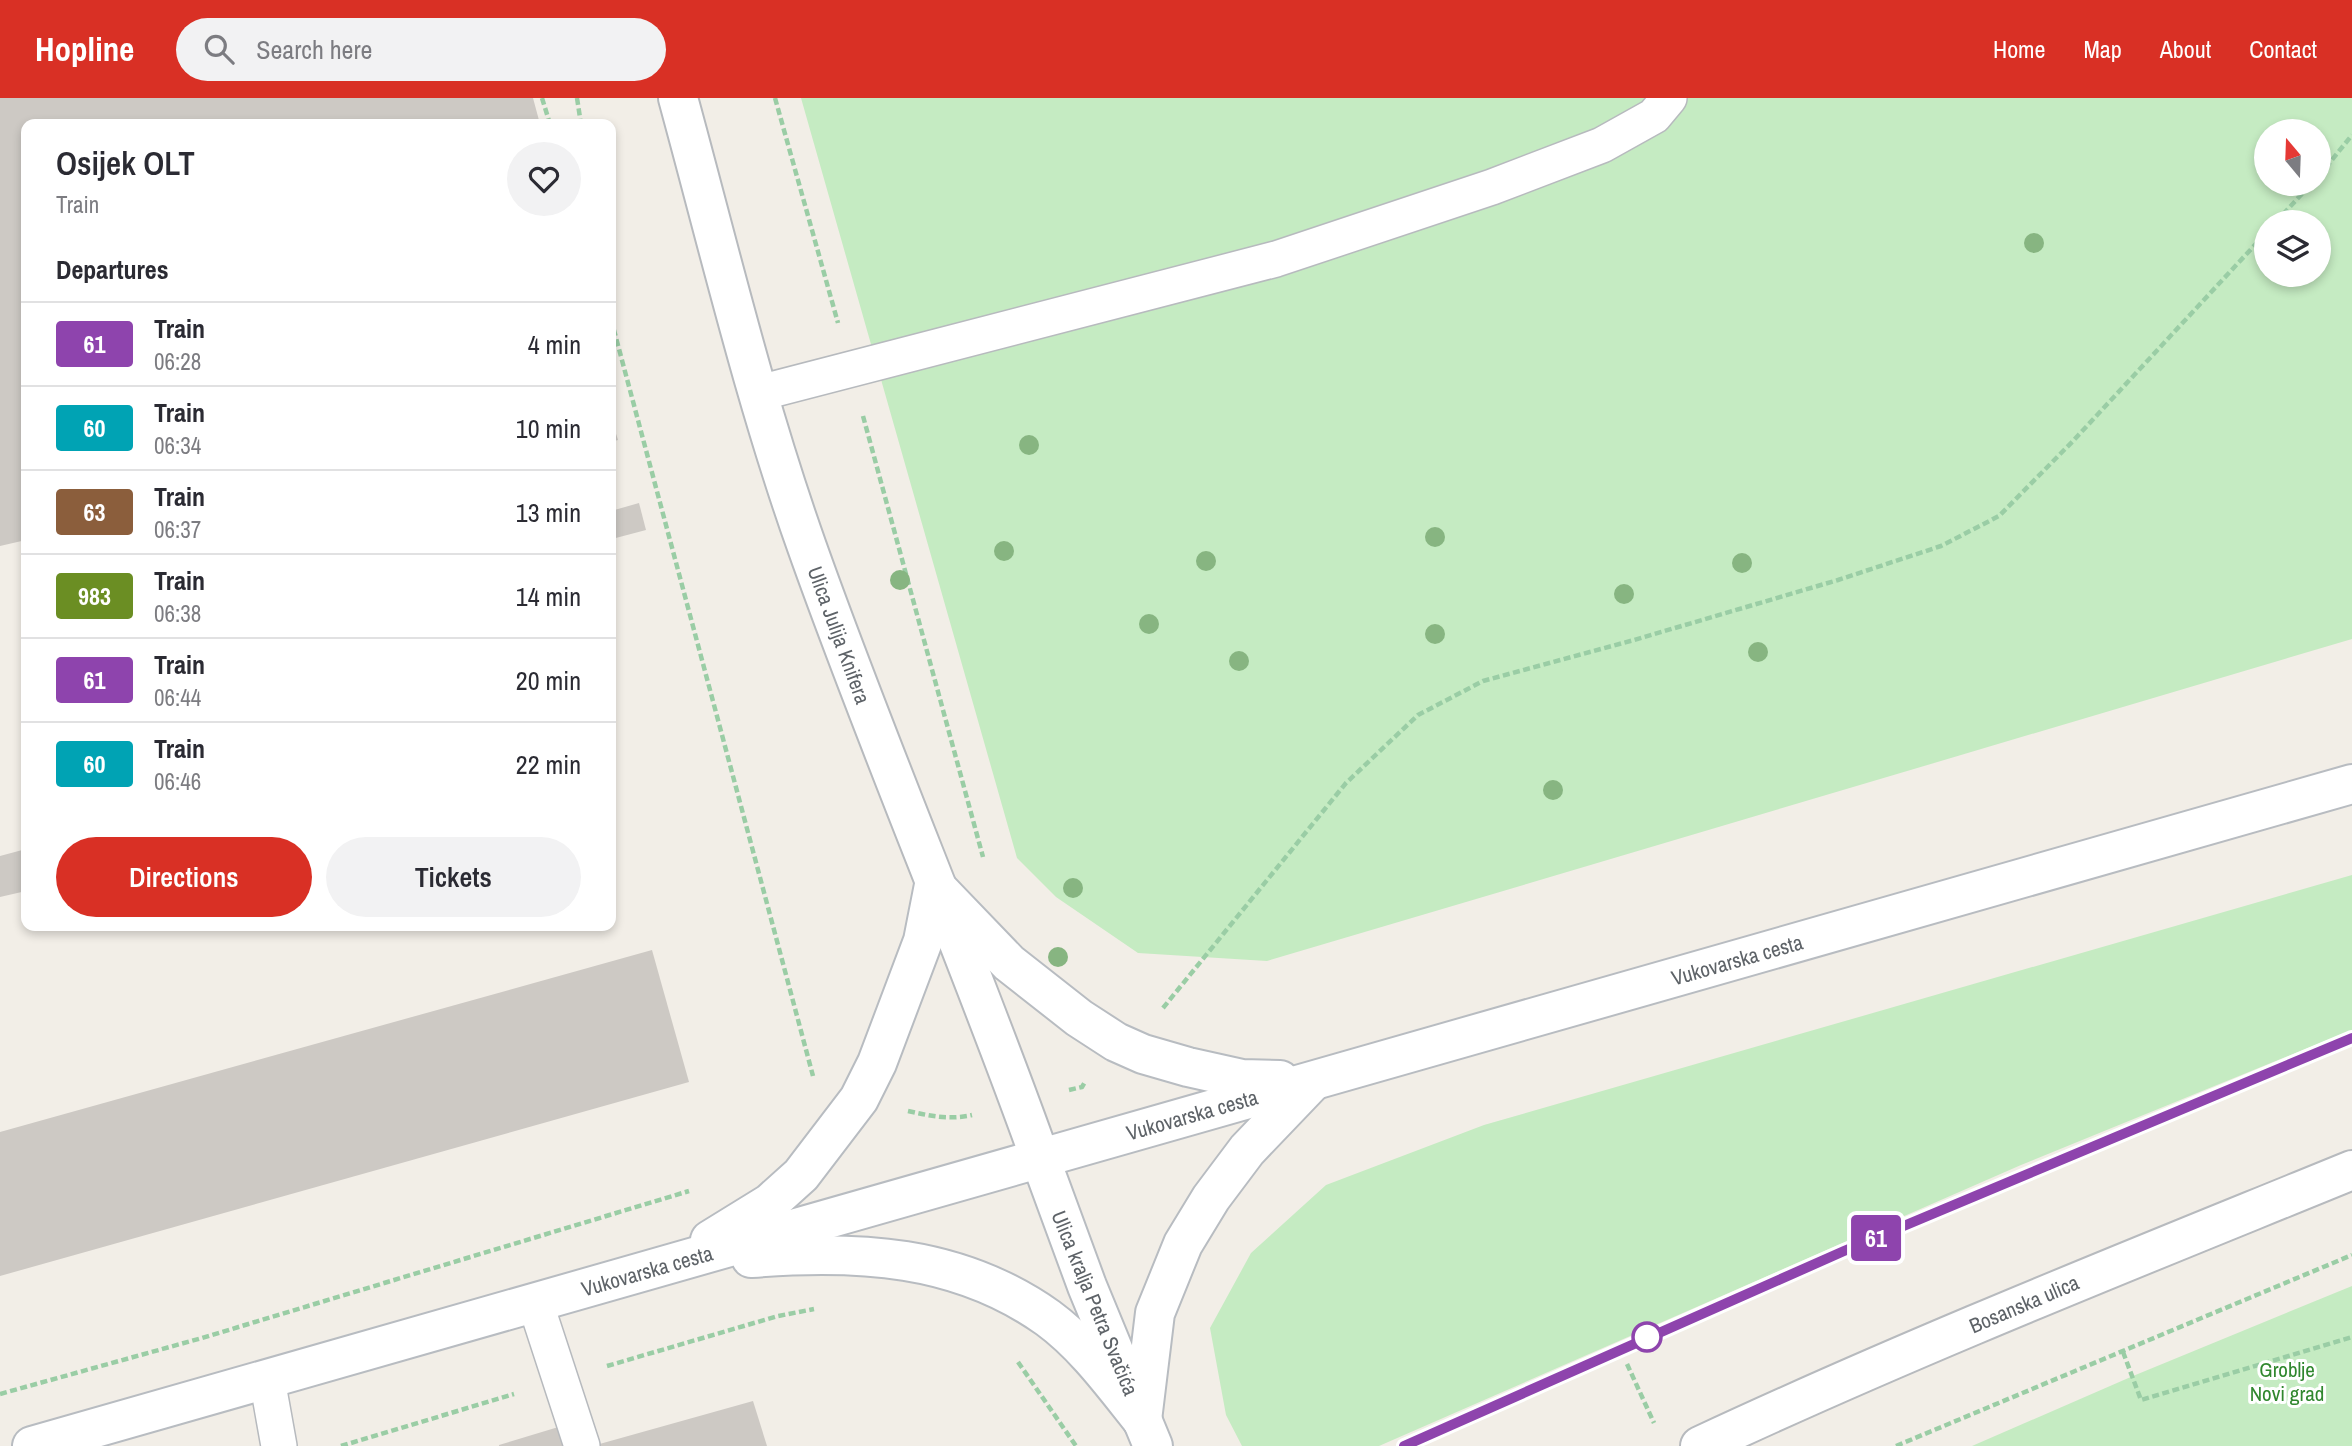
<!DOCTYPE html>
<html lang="en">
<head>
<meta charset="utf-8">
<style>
  :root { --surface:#fff; --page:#f2f2f3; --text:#2b2b33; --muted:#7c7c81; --line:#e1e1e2; --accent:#d93025 }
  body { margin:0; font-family:"Archivo Narrow",sans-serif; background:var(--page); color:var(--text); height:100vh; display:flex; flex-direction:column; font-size:26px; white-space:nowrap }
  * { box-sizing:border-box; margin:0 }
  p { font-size:23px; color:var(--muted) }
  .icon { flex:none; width:38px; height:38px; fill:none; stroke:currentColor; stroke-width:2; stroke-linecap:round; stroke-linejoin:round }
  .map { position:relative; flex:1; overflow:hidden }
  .panel { position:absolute; left:21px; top:21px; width:595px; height:812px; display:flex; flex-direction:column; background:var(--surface); border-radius:14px; box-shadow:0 4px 10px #0003 }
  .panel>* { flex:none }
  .badge { padding:0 14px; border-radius:5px; font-size:24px; line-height:46px }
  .needle { width:46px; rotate:341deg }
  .fabs { position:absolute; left:2254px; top:21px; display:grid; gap:14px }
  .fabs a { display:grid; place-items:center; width:77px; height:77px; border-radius:50%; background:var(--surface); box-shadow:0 4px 10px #0003; font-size:35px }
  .map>.badge { position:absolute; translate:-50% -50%; box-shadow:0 0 0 4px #fff }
  h2 { padding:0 35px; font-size:26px; line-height:63px }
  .round { display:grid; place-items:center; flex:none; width:74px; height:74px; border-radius:37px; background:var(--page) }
  .headline { display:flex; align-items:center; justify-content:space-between; height:119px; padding:0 35px }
  h1 { font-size:33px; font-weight:600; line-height:52px }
  .button { display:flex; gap:14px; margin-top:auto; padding:14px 35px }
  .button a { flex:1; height:80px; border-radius:42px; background:var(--accent); color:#fff; font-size:28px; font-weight:600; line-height:80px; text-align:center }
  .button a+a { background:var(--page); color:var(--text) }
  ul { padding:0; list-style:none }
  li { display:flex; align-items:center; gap:21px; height:84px; padding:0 35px; border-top:2px solid var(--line) }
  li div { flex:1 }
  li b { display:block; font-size:26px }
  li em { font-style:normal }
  li .badge { min-width:77px; font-weight:700; text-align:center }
  header { display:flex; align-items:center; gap:42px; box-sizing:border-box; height:98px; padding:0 35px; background:var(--accent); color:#fff }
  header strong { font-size:33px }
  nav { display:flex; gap:38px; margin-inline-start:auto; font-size:24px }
  .search { width:490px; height:63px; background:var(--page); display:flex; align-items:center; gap:18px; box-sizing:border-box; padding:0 24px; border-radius:38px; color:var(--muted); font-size:26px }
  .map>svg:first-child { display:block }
</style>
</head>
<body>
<header>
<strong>Hopline</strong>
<div class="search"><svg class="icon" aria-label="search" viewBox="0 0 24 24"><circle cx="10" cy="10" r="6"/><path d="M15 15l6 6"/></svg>Search here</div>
<nav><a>Home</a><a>Map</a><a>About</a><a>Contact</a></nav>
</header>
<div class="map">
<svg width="2352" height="1348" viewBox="0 0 2352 1348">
  <rect width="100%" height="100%" fill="#f2eee7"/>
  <g fill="#c5ebc2" fill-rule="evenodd">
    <path d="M 801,0 L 2352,0 L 2352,541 L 1267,863 L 1138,855 L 1056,799 L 1017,760 ZM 2266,33 L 2319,33 L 2319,86 L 2266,86 ZM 2266,124 L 2319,124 L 2319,177 L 2266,177 Z"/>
    <path d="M 2352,777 L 2352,932 L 2021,1067 L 1379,1348 L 1242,1348 L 1226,1317 L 1210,1230 L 1251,1155 L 1326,1087 L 1484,1027 Z"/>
    <path d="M 2352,1188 L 2352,1348 L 1972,1348 L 2133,1278 Z"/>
  </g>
  <g fill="#cdc9c4">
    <path d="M 0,0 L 533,0 L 540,26 L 26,26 L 26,442 L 0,448 Z"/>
    <path d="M 611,320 L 618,342 L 611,344 Z"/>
    <path d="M 639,405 L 646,432 L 612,441 L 611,413 Z"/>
    <path d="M 26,751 L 26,793 L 0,799 L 0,758 Z"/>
    <path d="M 652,852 L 689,984 L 0,1178 L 0,1034 Z"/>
    <path d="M 753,1303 L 767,1348 L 596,1348 L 596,1347 Z"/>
    <path d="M 565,1327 L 572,1348 L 499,1348 L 499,1347 Z"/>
  </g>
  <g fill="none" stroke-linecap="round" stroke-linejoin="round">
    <g stroke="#b7babe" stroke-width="38">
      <g id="lane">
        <path d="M 759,295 L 1276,161 L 1492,89 L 1602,47 L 1654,18 L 1669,0"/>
        <path d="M 535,1204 L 582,1348"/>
        <path d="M 267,1281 L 279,1348"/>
      </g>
    </g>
    <g stroke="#b7babe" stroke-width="42">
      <g id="street">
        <path d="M 678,0 C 719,150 755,303 807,449 C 880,655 967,855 1040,1060"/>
        <path d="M 1700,1348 C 1914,1248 2134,1161 2352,1072"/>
      </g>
    </g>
    <g stroke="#b8bcc1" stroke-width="42">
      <g id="secondary">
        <path d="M 934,787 L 1009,865 L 1079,920 L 1116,944 L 1143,956 L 1188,969 L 1242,981 L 1280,982"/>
        <path d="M 1040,1060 L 1087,1188 L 1153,1348"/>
        <path d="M 710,1142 L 770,1105 L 801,1077 L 859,1001 L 877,965 L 923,843 L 934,787"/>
        <path d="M 751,1160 C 857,1152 958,1156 1048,1220 C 1085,1247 1113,1286 1142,1322"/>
        <path d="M 1142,1322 L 1155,1215 L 1183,1146 L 1211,1100 L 1247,1052 L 1312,984"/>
        <path d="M 32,1348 L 2352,686"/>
      </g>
    </g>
    <g stroke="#9acda5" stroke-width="4.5" stroke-dasharray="7 3.5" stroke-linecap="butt">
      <path d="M 542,0 L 550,26"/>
      <path d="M 577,0 L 581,26"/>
      <path d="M 775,0 L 838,225"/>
      <path d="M 2319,78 L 2352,37"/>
      <path d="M 2276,124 L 2311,86"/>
      <path d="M 611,221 L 813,978"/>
      <path d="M 863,318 L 983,759"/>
      <path d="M 1163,910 L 1346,685 L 1418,617 L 1483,583 L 1634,542 L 1838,482 L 1941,448 L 1999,418 L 2073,343 L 2266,135"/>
      <path d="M 1069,992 L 1082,989 L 1085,984"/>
      <path d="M 908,1013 C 930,1018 950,1022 972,1017"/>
      <path d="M 2123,1254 L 2141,1302 L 2352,1239"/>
      <path d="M 1018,1264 L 1076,1348"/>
      <path d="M 1627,1266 L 1654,1325"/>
      <path d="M 607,1268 L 778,1218 L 814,1211"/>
      <path d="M 0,1296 L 202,1240 L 689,1093"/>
      <path d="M 341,1348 L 514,1296"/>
      <path d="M 1896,1348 L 2352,1157"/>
    </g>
    <use href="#lane" stroke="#fff" stroke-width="35"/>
    <use href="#street" stroke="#fff" stroke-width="38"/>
    <use href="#secondary" stroke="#fff" stroke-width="38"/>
    <path stroke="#b6b7b8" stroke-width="5" stroke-dasharray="2 9" stroke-linecap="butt" d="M 1404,1348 L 1844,1153 L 2352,940"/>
  </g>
  <g fill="#87b581">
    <circle cx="2034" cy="145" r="10"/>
    <circle cx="1029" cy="347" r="10"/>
    <circle cx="1435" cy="439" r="10"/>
    <circle cx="1004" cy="453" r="10"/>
    <circle cx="1206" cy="463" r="10"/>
    <circle cx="1742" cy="465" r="10"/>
    <circle cx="900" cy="482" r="10"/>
    <circle cx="1624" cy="496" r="10"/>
    <circle cx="1149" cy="526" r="10"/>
    <circle cx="1435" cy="536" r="10"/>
    <circle cx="1758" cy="554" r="10"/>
    <circle cx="1239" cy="563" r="10"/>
    <circle cx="1553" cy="692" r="10"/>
    <circle cx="1073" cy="790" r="10"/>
    <circle cx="1058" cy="859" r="10"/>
  </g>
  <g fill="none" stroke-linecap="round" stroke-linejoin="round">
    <g stroke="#fff" stroke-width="16">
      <path id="line" d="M 1404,1348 L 1844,1153 L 2352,940"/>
    </g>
    <use href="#line" stroke="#8e44ad" stroke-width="10"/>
  </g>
  <circle fill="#fff" stroke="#8e44ad" stroke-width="3.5" cx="1647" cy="1239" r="14"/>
  <g text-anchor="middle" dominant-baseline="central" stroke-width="6" stroke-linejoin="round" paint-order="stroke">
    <g font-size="21" fill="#5e6368" stroke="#fff">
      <text transform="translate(839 537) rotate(70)">Ulica Julija Knifera</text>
      <text transform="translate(1737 862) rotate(-16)">Vukovarska cesta</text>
      <text transform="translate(1192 1017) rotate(-16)">Vukovarska cesta</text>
      <text transform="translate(647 1173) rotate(-16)">Vukovarska cesta</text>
      <text transform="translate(1095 1205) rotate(68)">Ulica kralja Petra Svačića</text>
      <text transform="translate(2024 1206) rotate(-23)">Bosanska ulica</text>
    </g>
    <g font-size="21" fill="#30872e" stroke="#fff">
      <text x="2287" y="1271">Groblje<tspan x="2287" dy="24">Novi grad</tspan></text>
    </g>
  </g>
</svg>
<div class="fabs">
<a><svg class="needle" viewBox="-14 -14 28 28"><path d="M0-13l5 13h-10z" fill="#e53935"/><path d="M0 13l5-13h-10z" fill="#7c7c81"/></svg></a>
<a><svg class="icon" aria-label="layers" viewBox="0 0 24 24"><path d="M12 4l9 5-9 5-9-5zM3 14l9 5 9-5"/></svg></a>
</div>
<b class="badge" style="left:1876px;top:1140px;background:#8e44ad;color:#fff">61</b>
<section class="panel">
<div class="headline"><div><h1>Osijek OLT</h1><p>Train</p></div><a class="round"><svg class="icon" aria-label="heart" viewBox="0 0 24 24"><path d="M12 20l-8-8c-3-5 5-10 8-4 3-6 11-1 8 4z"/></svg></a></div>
<h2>Departures</h2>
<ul>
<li><span class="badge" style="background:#8e44ad;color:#fff">61</span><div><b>Train</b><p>06:28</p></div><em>4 min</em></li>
<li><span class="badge" style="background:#00a3b4;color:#fff">60</span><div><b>Train</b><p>06:34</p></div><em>10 min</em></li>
<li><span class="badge" style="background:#8b5e3c;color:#fff">63</span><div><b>Train</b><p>06:37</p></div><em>13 min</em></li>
<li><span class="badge" style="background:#6b8e23;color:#fff">983</span><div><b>Train</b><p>06:38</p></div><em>14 min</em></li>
<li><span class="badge" style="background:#8e44ad;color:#fff">61</span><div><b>Train</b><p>06:44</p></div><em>20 min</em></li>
<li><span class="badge" style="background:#00a3b4;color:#fff">60</span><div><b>Train</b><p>06:46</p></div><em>22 min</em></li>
</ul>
<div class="button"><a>Directions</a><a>Tickets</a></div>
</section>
</div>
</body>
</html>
